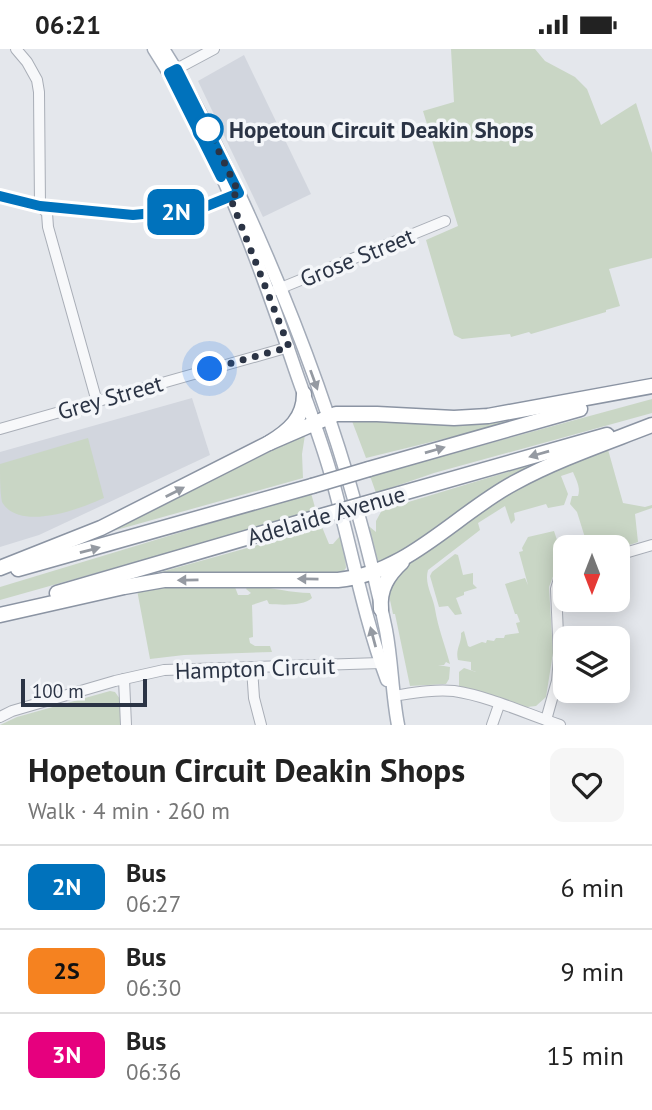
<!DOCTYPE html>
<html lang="en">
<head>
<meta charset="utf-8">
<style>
  :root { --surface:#fff; --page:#f6f6f6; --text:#222; --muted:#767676; --line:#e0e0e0 }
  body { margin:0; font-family:"PT Sans",sans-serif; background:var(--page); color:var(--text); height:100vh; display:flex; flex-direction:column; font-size:26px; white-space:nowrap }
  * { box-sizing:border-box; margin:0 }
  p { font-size:23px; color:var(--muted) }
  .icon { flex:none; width:38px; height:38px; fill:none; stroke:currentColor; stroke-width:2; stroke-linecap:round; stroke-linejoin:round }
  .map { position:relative; height:676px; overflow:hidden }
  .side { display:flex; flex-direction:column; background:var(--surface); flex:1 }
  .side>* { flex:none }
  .badge { padding:0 14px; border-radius:10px; font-size:24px; line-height:46px }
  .needle { width:46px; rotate:180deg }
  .tools { position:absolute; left:553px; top:486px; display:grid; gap:14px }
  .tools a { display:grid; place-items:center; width:77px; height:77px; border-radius:14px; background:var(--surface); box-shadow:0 4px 18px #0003; font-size:35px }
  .scale { position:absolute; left:21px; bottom:18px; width:126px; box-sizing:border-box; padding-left:7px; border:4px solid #2b3445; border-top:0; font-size:19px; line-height:24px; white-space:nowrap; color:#2b3445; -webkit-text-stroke:5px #f4f6f9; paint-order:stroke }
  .you { position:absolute; width:35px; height:35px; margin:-18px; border:5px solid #fff; border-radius:50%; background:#1a73e8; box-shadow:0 0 0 10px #1a73e833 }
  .map>.badge { position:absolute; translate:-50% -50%; box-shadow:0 0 0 4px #fff }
  .round { display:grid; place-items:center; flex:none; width:74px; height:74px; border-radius:14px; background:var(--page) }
  .summary { display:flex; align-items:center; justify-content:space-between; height:119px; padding:0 28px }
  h1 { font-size:33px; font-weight:700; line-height:52px }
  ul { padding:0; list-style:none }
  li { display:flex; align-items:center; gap:21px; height:84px; padding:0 28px; border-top:2px solid var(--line) }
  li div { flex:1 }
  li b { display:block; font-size:26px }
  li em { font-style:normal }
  li .badge { min-width:77px; font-weight:700; text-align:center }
  .status { display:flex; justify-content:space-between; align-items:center; height:49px; padding:0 35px; background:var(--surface); direction:ltr }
  .status svg { height:19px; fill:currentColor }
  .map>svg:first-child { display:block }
</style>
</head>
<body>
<div class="status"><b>06:21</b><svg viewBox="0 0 49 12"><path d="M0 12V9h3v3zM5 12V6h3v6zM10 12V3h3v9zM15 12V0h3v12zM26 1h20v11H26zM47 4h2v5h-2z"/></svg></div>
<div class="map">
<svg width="652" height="676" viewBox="0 0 652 676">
  <rect width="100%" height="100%" fill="#e4e7ec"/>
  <g fill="#d2d6de">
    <path d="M 244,6 L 311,145 L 263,168 L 198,32 Z"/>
    <path d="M 192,349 L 210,406 L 39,486 L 0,498 L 0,403 Z"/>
  </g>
  <g fill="#c9d6c5">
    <path d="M 451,0 L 535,0 L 545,12 L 575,28 L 587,40 L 601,76 L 636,54 L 652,104 L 652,209 L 609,220 L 620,257 L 606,261 L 606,263 L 531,285 L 529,283 L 511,288 L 510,285 L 462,290 L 454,286 L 426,191 L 458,177 L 423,62 L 454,53 Z"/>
    <path d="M 652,350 L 652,364 L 434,424 L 376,444 L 370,427 Z"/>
    <path d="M 525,365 L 488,379 L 366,409 L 352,372 L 375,369 Z"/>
    <path d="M 305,386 L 302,405 L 303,429 L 91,488 Z"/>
    <path d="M 88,389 L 104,449 C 80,460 19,483 2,453 C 0,444 0,426 0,415 Z"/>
    <path d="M 607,397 L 623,454 L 645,458 L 652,456 L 652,459 L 635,465 L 638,493 L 618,500 L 577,499 L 587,495 L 577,463 L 570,455 L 572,447 L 578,447 C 581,438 576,431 573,423 L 561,427 L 568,445 L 564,456 L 548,459 L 546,455 L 514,464 L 515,471 L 511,475 L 505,457 L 478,474 L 480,481 L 428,521 C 424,535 433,547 435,560 C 438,579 445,596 450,615 L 446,613 L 444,616 L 438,616 L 450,618 L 449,630 L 446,635 L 410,637 L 395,565 L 393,565 L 388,542 L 405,515 L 508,445 L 547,424 L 551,425 L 563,416 Z"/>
    <path d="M 537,414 L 537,417 L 420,493 L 377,516 L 365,474 L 376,483 L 376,472 L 382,461 Z"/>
    <path d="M 311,444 L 316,462 L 0,551 L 0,538 Z"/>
    <path d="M 322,478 L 329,495 L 333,495 L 340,487 L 340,479 L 344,493 L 346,519 L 341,525 L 136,530 Z"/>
    <path d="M 554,482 L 557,491 L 564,490 L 566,499 L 565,515 L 554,525 L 549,538 L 553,604 L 546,648 L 536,657 L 527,658 L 459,637 L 459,623 L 464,619 L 476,623 L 471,621 L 471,613 L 458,611 C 455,600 462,594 461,584 L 464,582 L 468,597 L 470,598 L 482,593 L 486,594 L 487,591 L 494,592 L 496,589 L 504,589 L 505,586 L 519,584 L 516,574 L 520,573 L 517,565 L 515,565 L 505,535 L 525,529 L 528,536 L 519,503 L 523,502 L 522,499 L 528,488 Z"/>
    <path d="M 455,505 L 458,506 L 463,526 L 473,524 L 473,535 L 477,539 L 464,543 L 464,546 L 456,549 L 462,565 L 455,566 L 448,557 L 439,558 L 430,527 L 432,523 Z"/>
    <path d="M 231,536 L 235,538 L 238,546 L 248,546 L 251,544 L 246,540 L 249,536 C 270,538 289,544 310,544 L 312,549 C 304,557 282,556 269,555 L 267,551 L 252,556 L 253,588 L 249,589 L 250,594 L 255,597 L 270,597 L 272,603 L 184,606 L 150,610 L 137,541 L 167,538 L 212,537 L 217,539 Z"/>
    <path d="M 110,642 L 115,643 L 120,650 L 120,676 L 0,676 L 17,668 Z"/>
  </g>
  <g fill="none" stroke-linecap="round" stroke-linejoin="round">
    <g stroke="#a9aeb7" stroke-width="12">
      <g id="minor">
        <path d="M 16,0 L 27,13 L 37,31 L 39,43 L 40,157 L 47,164 L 48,178 L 97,353"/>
        <path d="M 171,23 L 214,0"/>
        <path d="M 0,147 C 56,162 144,173 201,160 C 213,157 224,151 236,146"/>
        <path d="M 276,241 L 445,172"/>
        <path d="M 0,380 L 289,298"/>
        <path d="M 618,506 L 652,496"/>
        <path d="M 252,619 L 254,649 L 261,676"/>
        <path d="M 124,630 L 126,676"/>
        <path d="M 393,647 C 413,644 434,640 454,642 C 488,647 527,665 560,676"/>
        <path d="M 0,668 L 12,662 L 115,632 L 164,621 L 381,614"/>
        <path d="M 546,671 L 557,632 L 559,609 L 556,540 L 559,530 L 565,524"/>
        <path d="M 492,676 L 499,656"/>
      </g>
    </g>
    <g stroke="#a3abb8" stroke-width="15">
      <g id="major">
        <path d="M 154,0 C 217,98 258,210 295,320 C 307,355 321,390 331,426 C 350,493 363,566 387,631"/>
        <path d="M 163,0 C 193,46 216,96 239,145 C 303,283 356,432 386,581 C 392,613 392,645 398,676"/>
      </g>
    </g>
    <g stroke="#8b94a3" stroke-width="17">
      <g id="highway">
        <path d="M 269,394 L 336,365 L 377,365 L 454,369 L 488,367 L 652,337"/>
        <path d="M 369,420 L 580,360"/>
        <path d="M 378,451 L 607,386"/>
        <path d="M 0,519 L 101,479 L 269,394 C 289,382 304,369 304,345"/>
        <path d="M 18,520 L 312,437"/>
        <path d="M 57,544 L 318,468"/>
        <path d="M 381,560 C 379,540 388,526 402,513"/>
        <path d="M 0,566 L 124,538 L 164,531 L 338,531 C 407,525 456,465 514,434 C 558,410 606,394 652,376"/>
      </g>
    </g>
    <use href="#minor" stroke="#f7f8fa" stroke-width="10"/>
    <use href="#major" stroke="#fff" stroke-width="12"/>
    <use href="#highway" stroke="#fff" stroke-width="14"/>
    <g stroke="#8b94a3" stroke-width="17" stroke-linecap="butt">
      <g id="highway-bridge">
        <path d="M 312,437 L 369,420"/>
        <path d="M 318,468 L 378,451"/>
      </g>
    </g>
    <use href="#highway-bridge" stroke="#fff" stroke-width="14"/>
  </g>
  <defs><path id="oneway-solid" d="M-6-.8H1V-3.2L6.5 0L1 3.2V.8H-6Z" transform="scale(1.75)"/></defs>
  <g fill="#959aa2">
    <use href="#oneway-solid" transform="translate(314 331) rotate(70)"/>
    <use href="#oneway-solid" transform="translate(435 401) rotate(-16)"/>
    <use href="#oneway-solid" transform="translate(539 405) rotate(164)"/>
    <use href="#oneway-solid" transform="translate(175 443) rotate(-27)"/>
    <use href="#oneway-solid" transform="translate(90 501) rotate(-15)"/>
    <use href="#oneway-solid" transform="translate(308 530) rotate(-179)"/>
    <use href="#oneway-solid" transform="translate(188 531) rotate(179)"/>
    <use href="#oneway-solid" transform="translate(373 588) rotate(-105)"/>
  </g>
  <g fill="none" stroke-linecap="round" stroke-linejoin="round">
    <g stroke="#fff" stroke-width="16">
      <path id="line" d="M 0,147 L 40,157 L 133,166 L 202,159 L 239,144 L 177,20 L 169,24 L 221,128"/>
    </g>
    <use href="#line" stroke="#0072bc" stroke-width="10"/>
    <path stroke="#2b3445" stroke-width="7" stroke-dasharray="0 12.6" d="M 208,80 L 239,144 L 230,148 L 289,298 L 210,320"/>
  </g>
  <circle fill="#fff" stroke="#0072bc" stroke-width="3.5" cx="208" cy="80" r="14"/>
  <g text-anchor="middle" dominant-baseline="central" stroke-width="7" stroke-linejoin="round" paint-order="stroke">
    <g font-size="23" font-weight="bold" fill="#2b3445" stroke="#f4f6f9" text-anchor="start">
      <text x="229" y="80">Hopetoun Circuit Deakin Shops</text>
    </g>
    <g font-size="23" fill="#2b3445" stroke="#f4f6f9">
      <text transform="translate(357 208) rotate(-22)">Grose Street</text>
      <text transform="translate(110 348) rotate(-16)">Grey Street</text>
      <text transform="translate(326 466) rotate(-16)">Adelaide Avenue</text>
      <text transform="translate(255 619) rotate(-2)">Hampton Circuit</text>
    </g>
  </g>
</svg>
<div class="tools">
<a><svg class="needle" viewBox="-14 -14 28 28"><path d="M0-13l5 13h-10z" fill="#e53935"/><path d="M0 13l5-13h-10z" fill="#767676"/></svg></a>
<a><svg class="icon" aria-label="layers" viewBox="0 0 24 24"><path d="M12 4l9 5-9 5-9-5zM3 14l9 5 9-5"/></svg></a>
</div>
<div class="scale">100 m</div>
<div class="you" style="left:210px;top:320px"></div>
<b class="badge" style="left:176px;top:163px;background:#0072bc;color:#fff">2N</b>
</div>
<section class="side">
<div class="summary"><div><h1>Hopetoun Circuit Deakin Shops</h1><p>Walk · 4 min · 260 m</p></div><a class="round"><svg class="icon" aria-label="heart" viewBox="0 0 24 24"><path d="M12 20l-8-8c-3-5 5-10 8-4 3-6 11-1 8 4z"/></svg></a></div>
<ul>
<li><span class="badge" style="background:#0072bc;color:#fff">2N</span><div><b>Bus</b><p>06:27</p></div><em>6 min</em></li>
<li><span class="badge" style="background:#f58220;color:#111">2S</span><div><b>Bus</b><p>06:30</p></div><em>9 min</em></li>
<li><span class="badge" style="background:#e6007e;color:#fff">3N</span><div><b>Bus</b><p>06:36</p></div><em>15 min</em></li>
</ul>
</section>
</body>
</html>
